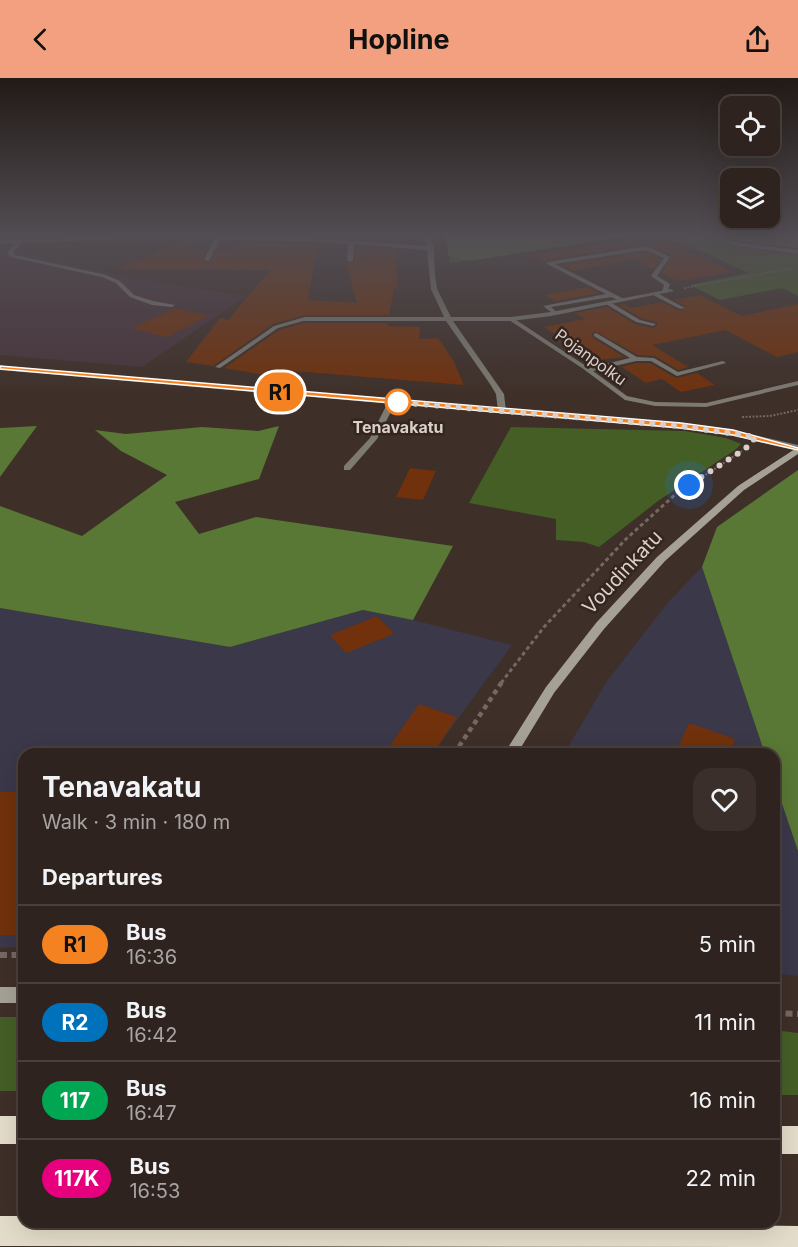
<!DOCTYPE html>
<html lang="en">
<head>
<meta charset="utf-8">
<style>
  :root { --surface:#2e231e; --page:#3a2f2b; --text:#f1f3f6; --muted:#a7a4a4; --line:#49403c; --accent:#f2a07f }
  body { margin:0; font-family:Inter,sans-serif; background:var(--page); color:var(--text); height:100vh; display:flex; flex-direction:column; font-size:22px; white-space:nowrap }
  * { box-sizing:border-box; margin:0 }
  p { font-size:20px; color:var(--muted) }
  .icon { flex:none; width:33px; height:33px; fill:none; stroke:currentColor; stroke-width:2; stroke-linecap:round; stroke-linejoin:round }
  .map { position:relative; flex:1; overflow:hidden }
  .drawer { position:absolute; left:18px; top:670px; width:762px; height:480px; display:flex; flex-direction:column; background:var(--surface); border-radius:18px; box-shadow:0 6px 24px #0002,0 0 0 2px var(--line) }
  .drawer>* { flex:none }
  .badge { padding:0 12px; border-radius:20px; font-size:21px; line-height:39px }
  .buttons { position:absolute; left:720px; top:18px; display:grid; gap:12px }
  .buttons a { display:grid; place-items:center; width:60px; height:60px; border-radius:12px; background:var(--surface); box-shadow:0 6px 24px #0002,0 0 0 2px var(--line); font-size:30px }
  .you { position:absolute; width:30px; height:30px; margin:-15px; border:4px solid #fff; border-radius:50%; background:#1a73e8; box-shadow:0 0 0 9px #1a73e833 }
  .map>.badge { position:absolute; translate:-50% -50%; box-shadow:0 0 0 3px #fff }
  h2 { padding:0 24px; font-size:22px; line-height:54px }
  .round { display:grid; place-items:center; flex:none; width:63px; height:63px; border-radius:18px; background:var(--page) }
  .summary { display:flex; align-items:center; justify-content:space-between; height:102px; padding:0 24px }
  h1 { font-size:28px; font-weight:700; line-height:45px }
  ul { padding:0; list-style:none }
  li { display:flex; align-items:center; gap:18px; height:78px; padding:0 24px; border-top:2px solid var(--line) }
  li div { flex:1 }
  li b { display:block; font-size:22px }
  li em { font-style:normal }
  li .badge { min-width:66px; font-weight:700; text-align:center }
  header { display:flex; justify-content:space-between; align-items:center; height:78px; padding:0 24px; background:var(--accent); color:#111; font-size:27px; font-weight:700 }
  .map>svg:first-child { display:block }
</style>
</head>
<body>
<header><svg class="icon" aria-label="back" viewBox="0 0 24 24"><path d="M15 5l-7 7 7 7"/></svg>Hopline<svg class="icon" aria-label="share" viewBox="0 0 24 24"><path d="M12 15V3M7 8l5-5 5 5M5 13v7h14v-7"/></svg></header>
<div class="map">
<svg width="798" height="1169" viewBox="0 0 798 1169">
  <rect width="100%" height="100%" fill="#3e2f28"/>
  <g fill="#3a3849">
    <path d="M 702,489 L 765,676 L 564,676 L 607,603 L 670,522 Z"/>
    <path d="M 0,530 L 230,569 L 363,532 L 413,542 L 512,567 L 432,676 L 24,676 L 24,869 L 0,870 Z"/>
    <path d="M 774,702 L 798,773 L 798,898 L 774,895 Z"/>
  </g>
  <path fill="#48343b" d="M 0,170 L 26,171 L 22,175 L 125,199 L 246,218 L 142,289 L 0,277 Z"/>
  <g fill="#455e26">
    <path d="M 444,157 L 646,157 L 649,159 L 700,157 L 731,168 L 798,177 L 798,218 L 782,210 L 720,222 L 690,207 L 749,195 L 681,164 L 614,160 L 450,185 L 448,168 Z"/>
    <path d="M 511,349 L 685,353 L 726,360 L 741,366 L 735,372 L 658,423 L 599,469 L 584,464 L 556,462 L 556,441 L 469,425 Z"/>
    <rect x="0" y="939" width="24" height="74"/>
    <path d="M 774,952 L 798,955 L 798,1017 L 774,1017 Z"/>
  </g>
  <g fill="#597735">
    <path d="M 444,157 L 646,157 L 649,159 L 614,160 L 468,183 L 448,177 L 448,168 Z"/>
    <path d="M 715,157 L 798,157 L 798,170 L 744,164 Z"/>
    <path d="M 37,348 L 0,399 L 0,350 Z"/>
    <path d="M 279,348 L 259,401 L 175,424 L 199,456 L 256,439 L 453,468 L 413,542 L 363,532 L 230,569 L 0,530 L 0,428 L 82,458 L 167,397 L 121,373 L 95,352 L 126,356 L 202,349 L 258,353 Z"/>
    <path d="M 798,392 L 798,773 L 774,702 L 774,676 L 765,676 L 702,489 L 717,449 Z"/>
  </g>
  <g fill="#70310c">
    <path d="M 191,161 L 183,172 L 206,173 L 202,183 L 209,185 L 217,173 L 234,173 L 238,166 L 320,167 L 315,171 L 317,171 L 308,222 L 357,225 L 345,182 L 349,186 L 354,184 L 356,172 L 396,172 L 397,210 L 394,210 L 389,237 L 304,237 L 273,246 L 213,288 L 186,284 L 220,240 L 228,242 L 270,192 L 117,191 Z"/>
    <path d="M 632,162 L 641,167 L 547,182 L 545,185 L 530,177 Z"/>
    <path d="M 666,164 L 732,194 L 678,203 L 662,195 L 672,178 L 650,167 Z"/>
    <path d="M 646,174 L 661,181 L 653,191 L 635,181 L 573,193 L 562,187 Z"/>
    <path d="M 588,209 L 599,215 L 555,223 L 545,217 Z"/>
    <path d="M 700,217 L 741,238 L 798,226 L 798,274 L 777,279 L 725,252 L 652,267 L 688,289 L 678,292 L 655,278 L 638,277 L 595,253 L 592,256 L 593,260 L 624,279 L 597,282 L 544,249 L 585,241 L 575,235 L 607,229 L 635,246 L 654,250 L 658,246 L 657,244 L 641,240 L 619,227 L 623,226 L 631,230 L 662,224 L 680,233 L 687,229 L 674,222 Z"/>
    <path d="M 175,230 L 208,238 L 167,259 L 132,250 Z"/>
    <path d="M 304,245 L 388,245 L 387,248 L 420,249 L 419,261 L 438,260 L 453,282 L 464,307 L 269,291 L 265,297 L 224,290 L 279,252 Z"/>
    <path d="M 636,285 L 650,285 L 676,300 L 697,295 L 715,307 L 681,314 L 662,301 L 646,305 L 622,289 Z"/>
    <path d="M 410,390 L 436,393 L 423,422 L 396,419 Z"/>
    <path d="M 377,538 L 394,556 L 346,575 L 330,557 Z"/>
    <path d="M 419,626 L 457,639 L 433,676 L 384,676 Z"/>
    <path d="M 689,645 L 735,661 L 730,676 L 675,676 Z"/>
    <rect x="0" y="714" width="24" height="143"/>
  </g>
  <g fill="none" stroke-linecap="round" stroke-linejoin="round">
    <g stroke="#756862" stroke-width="2" stroke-dasharray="2 1.5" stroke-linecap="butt">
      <path d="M 132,159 L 203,160"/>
      <path d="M 659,159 L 697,161"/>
      <path d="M 684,210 L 794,190"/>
      <path d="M 742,339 L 770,338 L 798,332"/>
      <path d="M 676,416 L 742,373"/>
    </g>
    <path stroke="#756862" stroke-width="3" stroke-dasharray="4 3" stroke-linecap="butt" d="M 501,605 L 544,549 L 626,461 L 678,414"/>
    <path stroke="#756862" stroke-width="4.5" stroke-dasharray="5 4" stroke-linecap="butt" d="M 454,676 L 502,604"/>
    <g stroke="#756862" stroke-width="6" stroke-dasharray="7 4.5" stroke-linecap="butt">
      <path d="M 0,877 L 24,877"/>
      <path d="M 774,935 L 798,936"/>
    </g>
    <g fill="#7d7a72" fill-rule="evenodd">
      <path d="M 18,163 L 23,164 L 13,174 L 15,177 L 106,197 L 120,203 L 134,217 L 153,223 L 175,227 L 172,229 L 152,227 L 130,219 L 116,205 L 102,199 L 11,179 L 7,174 Z"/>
      <path d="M 647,168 L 670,179 L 657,198 L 670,206 L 667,215 L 662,214 L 664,207 L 651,198 L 664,180 L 646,172 L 555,186 L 624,221 L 624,223 L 620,223 L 611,219 L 551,229 L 558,235 L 555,237 L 543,228 L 606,216 L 547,186 L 547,184 Z"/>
      <path d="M 653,215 L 657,215 L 685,230 L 680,231 L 653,217 Z"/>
      <path d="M 606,224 L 610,224 L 640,242 L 656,246 L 653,248 L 636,244 L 606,226 Z"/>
      <path d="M 305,239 L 307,240 L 307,242 L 278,250 L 220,290 L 215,289 L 274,248 Z"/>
      <path d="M 509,240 L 513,240 L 589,290 L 630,280 L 594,258 L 594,256 L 596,255 L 637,279 L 654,280 L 678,294 L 723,283 L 726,285 L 677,298 L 651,283 L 636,283 L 593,293 L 627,318 L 655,324 L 706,325 L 798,303 L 798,307 L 706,329 L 655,328 L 625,322 L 582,290 L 509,242 Z"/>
      <path d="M 389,322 L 396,324 L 377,361 L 350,392 L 344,392 L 344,388 L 370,360 Z"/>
    </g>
    <g fill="#7d7a72" fill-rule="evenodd">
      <path d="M 423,157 L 429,157 L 434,170 L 435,197 L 437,211 L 451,239 L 511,239 L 551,234 L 671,211 L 674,213 L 551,238 L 511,243 L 453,243 L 504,316 L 506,333 L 502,335 L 498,333 L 496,316 L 490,306 L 446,243 L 305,243 L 302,241 L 305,239 L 444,239 L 431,211 L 427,172 L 354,166 L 353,182 L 350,184 L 347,182 L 348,166 L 299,163 L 220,162 L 209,183 L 204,182 L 215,160 L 218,158 L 299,159 L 427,168 Z"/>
      <path d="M 706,157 L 713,157 L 731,163 L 798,172 L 798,176 L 730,167 Z"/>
      <path d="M 123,158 L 121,161 L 0,166 L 0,162 Z"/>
    </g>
    <path fill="#7d7a72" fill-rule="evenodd" d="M 0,288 L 681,345 L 733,352 L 798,367 L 798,373 L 733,358 L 681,351 L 0,292 Z"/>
    <g fill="#a6a196" fill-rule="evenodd">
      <path d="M 798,369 L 798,376 L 744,412 L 665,483 L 604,551 L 554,615 L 517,676 L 504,676 L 546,609 L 596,545 L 657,479 L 738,408 Z"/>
      <rect x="0" y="909" width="24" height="16"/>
    </g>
    <g fill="#e3dcca" fill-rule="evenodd">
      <rect x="0" y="1038" width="24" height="28"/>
      <rect x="774" y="1048" width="24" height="28"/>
      <path d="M 0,1138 L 24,1138 L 24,1144 L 552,1144 L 798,1148 L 798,1169 L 0,1168 Z"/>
    </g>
  </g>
  <linearGradient id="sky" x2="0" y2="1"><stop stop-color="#221a16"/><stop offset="0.49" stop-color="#524d53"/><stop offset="1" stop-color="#524d53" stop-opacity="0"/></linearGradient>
  <rect width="798" height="320" fill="url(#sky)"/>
  <path fill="#f58220" stroke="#fff" stroke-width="1.5" d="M 0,288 L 681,345 L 733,352 L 798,370 L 798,372 L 733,357 L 681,350 L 0,291 Z"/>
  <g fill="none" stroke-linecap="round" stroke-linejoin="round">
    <path stroke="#d9d0cb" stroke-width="6" stroke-dasharray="0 10.8" d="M 398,324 L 396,324 L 681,348 L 756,359 L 745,371 L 689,407"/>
  </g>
  <circle fill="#fff" stroke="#f58220" stroke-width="3" cx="398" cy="324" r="12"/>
  <g text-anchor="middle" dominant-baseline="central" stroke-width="5" stroke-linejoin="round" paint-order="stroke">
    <g font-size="16" fill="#d9d0cb" stroke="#34251e">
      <text transform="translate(591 279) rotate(36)">Pojanpolku</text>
    </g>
    <g font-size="16" font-weight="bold" fill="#d9d0cb" stroke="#34251e">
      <text x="398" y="349">Tenavakatu</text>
    </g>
    <g font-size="20" fill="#d9d0cb" stroke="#34251e">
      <text transform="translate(622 494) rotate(-47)">Voudinkatu</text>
    </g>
  </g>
</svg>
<div class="buttons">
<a><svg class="icon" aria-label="locate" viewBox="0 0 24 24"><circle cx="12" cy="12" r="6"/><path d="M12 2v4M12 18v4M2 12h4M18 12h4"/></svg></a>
<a><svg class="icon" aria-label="layers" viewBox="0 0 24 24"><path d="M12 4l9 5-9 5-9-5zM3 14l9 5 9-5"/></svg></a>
</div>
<div class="you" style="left:689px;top:407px"></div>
<b class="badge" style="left:280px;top:314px;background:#f58220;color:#111">R1</b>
<section class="drawer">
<div class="summary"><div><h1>Tenavakatu</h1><p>Walk · 3 min · 180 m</p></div><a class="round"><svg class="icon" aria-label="heart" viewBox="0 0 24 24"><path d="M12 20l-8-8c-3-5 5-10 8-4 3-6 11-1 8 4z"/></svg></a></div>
<h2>Departures</h2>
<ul>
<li><span class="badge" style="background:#f58220;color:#111">R1</span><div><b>Bus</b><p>16:36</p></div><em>5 min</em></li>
<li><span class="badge" style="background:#0072bc;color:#fff">R2</span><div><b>Bus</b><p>16:42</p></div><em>11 min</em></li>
<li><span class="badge" style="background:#00a651;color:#fff">117</span><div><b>Bus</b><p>16:47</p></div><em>16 min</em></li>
<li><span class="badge" style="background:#e6007e;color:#fff">117K</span><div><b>Bus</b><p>16:53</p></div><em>22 min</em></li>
</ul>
</section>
</div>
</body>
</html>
